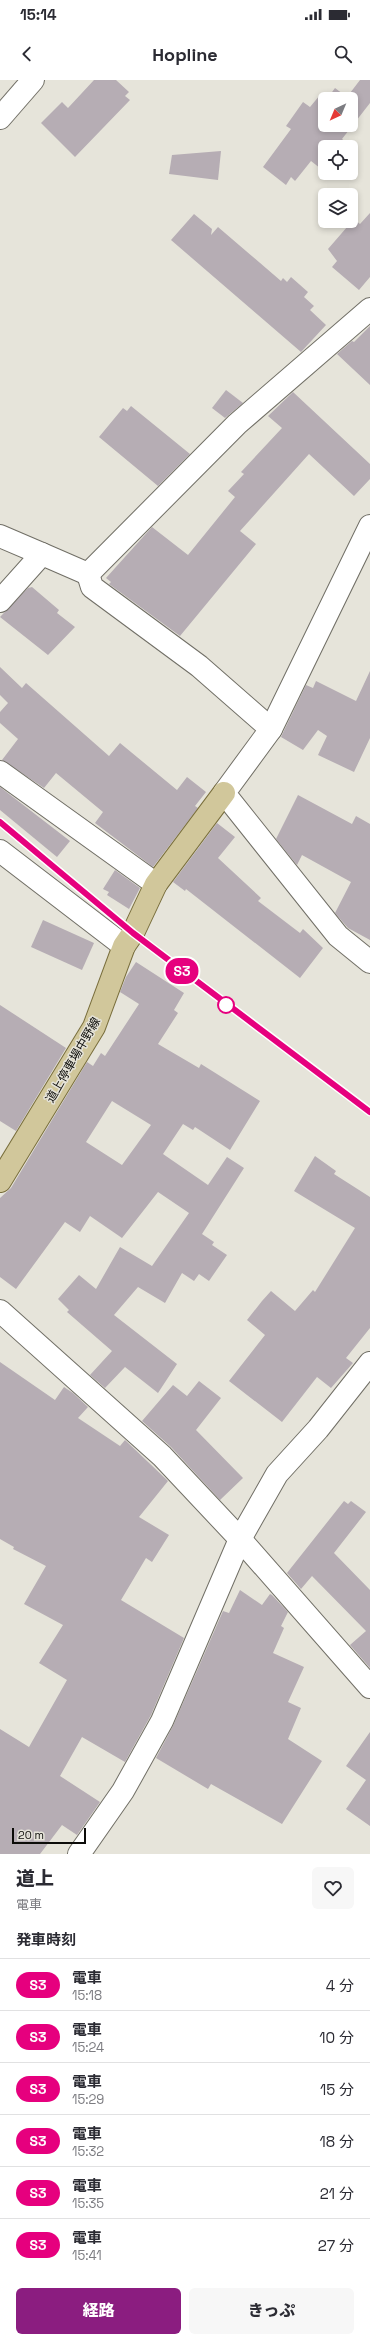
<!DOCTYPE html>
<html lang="ja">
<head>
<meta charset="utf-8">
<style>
  :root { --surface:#fff; --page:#f7f7f7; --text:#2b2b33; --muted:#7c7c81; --line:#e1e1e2; --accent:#8b1d80 }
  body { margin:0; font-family:"Space Grotesk","Noto Sans JP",sans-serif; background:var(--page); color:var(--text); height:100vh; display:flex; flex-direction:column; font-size:15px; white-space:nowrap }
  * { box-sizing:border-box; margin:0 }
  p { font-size:13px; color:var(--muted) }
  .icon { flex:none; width:22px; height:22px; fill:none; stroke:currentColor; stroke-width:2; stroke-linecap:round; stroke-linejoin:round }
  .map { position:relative; height:1774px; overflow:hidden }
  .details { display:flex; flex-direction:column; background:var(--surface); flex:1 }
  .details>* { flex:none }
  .badge { padding:0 8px; border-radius:13px; font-size:14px; line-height:26px }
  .needle { width:26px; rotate:224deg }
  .fabs { position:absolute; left:318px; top:12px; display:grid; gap:8px }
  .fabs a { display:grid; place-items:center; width:40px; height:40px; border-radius:6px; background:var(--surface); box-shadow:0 2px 6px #0003; font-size:20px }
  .scale { position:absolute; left:12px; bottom:10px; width:74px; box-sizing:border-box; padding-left:4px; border:2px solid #0c0c09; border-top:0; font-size:11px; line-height:14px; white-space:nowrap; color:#0c0c09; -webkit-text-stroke:3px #e6e4da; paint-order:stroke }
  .map>.badge { position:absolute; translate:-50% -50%; box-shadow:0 0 0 2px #fff }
  h2 { padding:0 16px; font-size:15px; line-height:36px }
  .round { display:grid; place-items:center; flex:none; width:42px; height:42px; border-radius:6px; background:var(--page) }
  .summary { display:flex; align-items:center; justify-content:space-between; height:68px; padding:0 16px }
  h1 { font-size:19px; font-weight:800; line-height:30px }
  .cta { display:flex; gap:8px; margin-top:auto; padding:8px 16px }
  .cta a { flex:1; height:46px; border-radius:6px; background:var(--accent); color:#fff; font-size:16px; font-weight:800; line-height:46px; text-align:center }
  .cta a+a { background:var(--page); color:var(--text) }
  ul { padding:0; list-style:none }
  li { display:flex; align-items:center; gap:12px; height:52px; padding:0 16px; border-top:1px solid var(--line) }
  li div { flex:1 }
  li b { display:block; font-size:15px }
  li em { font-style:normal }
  li .badge { min-width:44px; font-weight:700; text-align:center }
  .status { display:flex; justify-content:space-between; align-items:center; height:28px; padding:0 20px; background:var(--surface); direction:ltr }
  .status svg { height:11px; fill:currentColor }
  header { display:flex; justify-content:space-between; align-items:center; height:52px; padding:0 16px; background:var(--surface); font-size:18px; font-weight:800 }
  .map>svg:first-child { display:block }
</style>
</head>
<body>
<div class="status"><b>15:14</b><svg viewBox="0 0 49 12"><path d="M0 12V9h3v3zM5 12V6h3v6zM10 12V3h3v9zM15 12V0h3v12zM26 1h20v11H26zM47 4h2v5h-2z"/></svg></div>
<header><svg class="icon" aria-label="back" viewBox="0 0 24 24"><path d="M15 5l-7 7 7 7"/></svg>Hopline<svg class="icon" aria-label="search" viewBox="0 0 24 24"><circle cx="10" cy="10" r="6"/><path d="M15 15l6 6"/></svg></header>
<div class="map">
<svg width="370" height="1774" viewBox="0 0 370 1774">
  <rect width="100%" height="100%" fill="#e6e4da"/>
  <g fill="#b6adb4" fill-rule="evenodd">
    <path d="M 94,0 L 116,0 L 129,12 L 125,16 L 130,20 L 75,77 L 41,43 L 62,22 L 68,28 Z"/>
    <path d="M 360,0 L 370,0 L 370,23 L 342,59 L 357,71 L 351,80 L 351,67 L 325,67 L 325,92 L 311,81 L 295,101 L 291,97 L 286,105 L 263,87 L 291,49 L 286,46 L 303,22 L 310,27 L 320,15 L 325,19 L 325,45 L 351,45 L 351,19 L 327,19 L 335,8 L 347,17 Z"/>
    <path d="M 221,71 L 218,100 L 169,94 L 172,75 Z"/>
    <path d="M 370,133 L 370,197 L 359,210 L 332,187 L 337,181 L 328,169 L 354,139 L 360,144 Z"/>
    <path d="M 194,134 L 212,149 L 211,155 L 218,147 L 281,201 L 283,198 L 287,202 L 291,197 L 308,212 L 304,217 L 314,226 L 310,230 L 326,245 L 301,272 L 171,160 Z"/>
    <path d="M 370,246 L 370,305 L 337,274 L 352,261 L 354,262 Z"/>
    <path d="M 226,310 L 243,323 L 225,338 L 212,328 Z"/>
    <path d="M 293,312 L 370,384 L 370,399 L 354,416 L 309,374 L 240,451 L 256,464 L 180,556 L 109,504 L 111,502 L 106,498 L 152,447 L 188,475 L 235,417 L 228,411 L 244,394 L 241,392 L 282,348 L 268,336 Z"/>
    <path d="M 131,326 L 190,374 L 158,406 L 99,357 L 123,328 L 127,331 Z"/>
    <path d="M 32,507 L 59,530 L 57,533 L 75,547 L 48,575 L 0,537 L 28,508 Z"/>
    <path d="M 0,587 L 22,608 L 26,603 L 109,676 L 120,663 L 177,710 L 187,697 L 206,712 L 195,726 L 198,728 L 153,787 L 95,743 L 103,732 L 56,693 L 44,708 L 2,680 L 18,659 L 0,643 L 0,632 L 8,623 L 0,615 Z"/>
    <path d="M 370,591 L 370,658 L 354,692 L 318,675 L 327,656 L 318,650 L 303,670 L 281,657 L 306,605 L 313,608 L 316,601 L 356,621 Z"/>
    <path d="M 0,707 L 70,761 L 57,777 L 0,730 Z"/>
    <path d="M 298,715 L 352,744 L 356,736 L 370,744 L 370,860 L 348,848 L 335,833 L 351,802 L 302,775 L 297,785 L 276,759 Z"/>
    <path d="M 217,743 L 235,757 L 218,778 L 261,818 L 258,821 L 300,853 L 303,849 L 323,868 L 300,898 L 186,809 L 185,811 L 173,802 Z"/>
    <path d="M 115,790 L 140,808 L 129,829 L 107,815 L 109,812 L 103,809 Z"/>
    <path d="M 43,840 L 94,863 L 82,890 L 31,867 Z"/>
    <path d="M 136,882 L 184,913 L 174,930 L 178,933 L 158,964 L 199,988 L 201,984 L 260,1021 L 230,1070 L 195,1047 L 193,1050 L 183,1044 L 163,1074 L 208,1105 L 227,1077 L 244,1088 L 202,1154 L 214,1162 L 212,1165 L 227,1175 L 209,1201 L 199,1194 L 194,1201 L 182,1193 L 165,1223 L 138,1207 L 114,1235 L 177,1284 L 158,1313 L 125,1287 L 105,1308 L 90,1295 L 112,1271 L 67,1232 L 69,1230 L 58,1219 L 79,1195 L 96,1209 L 120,1167 L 152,1186 L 189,1133 L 158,1112 L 122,1158 L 90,1136 L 80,1152 L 65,1142 L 16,1209 L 0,1197 L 0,1118 L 11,1108 L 87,982 L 93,986 L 101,973 L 105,976 L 139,924 L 120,912 L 126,897 ZM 112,1021 L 151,1045 L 122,1085 L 86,1062 Z"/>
    <path d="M 0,925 L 66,968 L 16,1051 L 0,1041 Z"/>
    <path d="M 315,1076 L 336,1091 L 334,1094 L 370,1117 L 370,1248 L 346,1278 L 353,1283 L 331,1308 L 317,1297 L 282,1342 L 229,1301 L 265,1255 L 247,1240 L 262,1221 L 271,1211 L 295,1231 L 313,1210 L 315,1212 L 355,1148 L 294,1111 Z"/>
    <path d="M 0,1282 L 55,1320 L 64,1307 L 73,1313 L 88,1327 L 78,1338 L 120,1366 L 125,1360 L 168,1401 L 139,1437 L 169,1455 L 152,1482 L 146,1478 L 121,1520 L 184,1558 L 151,1635 L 125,1682 L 82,1657 L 60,1696 L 100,1722 L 77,1755 L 62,1745 L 40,1774 L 0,1774 L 0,1649 L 29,1667 L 67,1600 L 39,1583 L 63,1545 L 24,1524 L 46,1486 L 13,1469 L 14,1467 L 0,1459 Z"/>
    <path d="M 199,1301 L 221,1318 L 196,1350 L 243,1398 L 220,1420 L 171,1367 L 142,1341 L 173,1305 L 187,1316 Z"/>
    <path d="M 344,1421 L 348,1424 L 351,1421 L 366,1432 L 334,1473 L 370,1510 L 370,1588 L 350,1565 L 366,1551 L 312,1496 L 301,1509 L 287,1493 Z"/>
    <path d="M 240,1510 L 262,1525 L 270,1514 L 272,1515 L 288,1532 L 281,1546 L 284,1548 L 273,1573 L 304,1587 L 288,1622 L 301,1628 L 288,1659 L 322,1681 L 282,1744 L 211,1704 L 208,1709 L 156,1678 L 173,1646 L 223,1531 L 229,1533 Z"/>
    <path d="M 370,1652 L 370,1746 L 346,1729 L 366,1700 L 346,1686 Z"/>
  </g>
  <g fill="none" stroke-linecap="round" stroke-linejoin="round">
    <g stroke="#716f66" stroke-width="24">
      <g id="minor">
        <path d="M 0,38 L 33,0"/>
        <path d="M 370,446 L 271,649 L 224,713 L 338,856 L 370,882"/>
        <path d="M 0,456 L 42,474"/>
        <path d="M 88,494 L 92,507 L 199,586 L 271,649"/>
        <path d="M 0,521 L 42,474 L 88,494 L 237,344 L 370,229"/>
        <path d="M 0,692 L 156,804"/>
        <path d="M 0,771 L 124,866"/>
        <path d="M 0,1231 L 162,1376 L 240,1459 L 370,1607"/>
        <path d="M 79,1774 L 123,1711 L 162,1641 L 240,1459 L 277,1394 L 318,1349 L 370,1283"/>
      </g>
    </g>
    <g stroke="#796e3c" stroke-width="24">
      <path id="major" d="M 0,1101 L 94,947 L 124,866 L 133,853 L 156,804 L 224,713"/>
    </g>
    <use href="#minor" stroke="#fff" stroke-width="22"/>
    <use href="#major" stroke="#d1c79b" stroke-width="22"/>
    <path stroke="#41413c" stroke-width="3" d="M 0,742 L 133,853 L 370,1032"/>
  </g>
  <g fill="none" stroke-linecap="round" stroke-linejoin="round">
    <g stroke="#fff" stroke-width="9">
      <path id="line" d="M 0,742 L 133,853 L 370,1032"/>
    </g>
    <use href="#line" stroke="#e6007e" stroke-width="6"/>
  </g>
  <circle fill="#fff" stroke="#e6007e" stroke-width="2" cx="226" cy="925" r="8"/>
  <g text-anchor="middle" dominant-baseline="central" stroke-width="3" stroke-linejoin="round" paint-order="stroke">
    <g font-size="12" fill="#0c0c09" stroke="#e6e4da">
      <text transform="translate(73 980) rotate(-60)">道上停車場中野線</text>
    </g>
  </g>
</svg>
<div class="fabs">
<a><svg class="needle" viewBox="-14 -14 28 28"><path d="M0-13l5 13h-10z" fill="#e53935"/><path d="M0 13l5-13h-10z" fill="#7c7c81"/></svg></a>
<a><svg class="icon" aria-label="locate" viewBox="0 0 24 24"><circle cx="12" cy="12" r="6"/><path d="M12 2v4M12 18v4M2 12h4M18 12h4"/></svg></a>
<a><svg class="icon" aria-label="layers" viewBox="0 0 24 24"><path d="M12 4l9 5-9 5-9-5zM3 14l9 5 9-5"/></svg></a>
</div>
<div class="scale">20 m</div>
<b class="badge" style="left:182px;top:891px;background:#e6007e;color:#fff">S3</b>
</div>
<section class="details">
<div class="summary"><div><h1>道上</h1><p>電車</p></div><a class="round"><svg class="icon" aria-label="heart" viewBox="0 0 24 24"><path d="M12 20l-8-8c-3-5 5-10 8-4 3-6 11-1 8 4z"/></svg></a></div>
<h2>発車時刻</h2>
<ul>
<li><span class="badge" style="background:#e6007e;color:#fff">S3</span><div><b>電車</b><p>15:18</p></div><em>4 分</em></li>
<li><span class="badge" style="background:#e6007e;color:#fff">S3</span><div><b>電車</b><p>15:24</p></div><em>10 分</em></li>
<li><span class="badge" style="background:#e6007e;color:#fff">S3</span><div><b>電車</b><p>15:29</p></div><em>15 分</em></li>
<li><span class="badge" style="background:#e6007e;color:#fff">S3</span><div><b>電車</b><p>15:32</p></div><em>18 分</em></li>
<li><span class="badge" style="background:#e6007e;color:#fff">S3</span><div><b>電車</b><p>15:35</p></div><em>21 分</em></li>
<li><span class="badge" style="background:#e6007e;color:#fff">S3</span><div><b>電車</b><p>15:41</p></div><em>27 分</em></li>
</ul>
<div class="cta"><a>経路</a><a>きっぷ</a></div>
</section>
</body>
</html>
